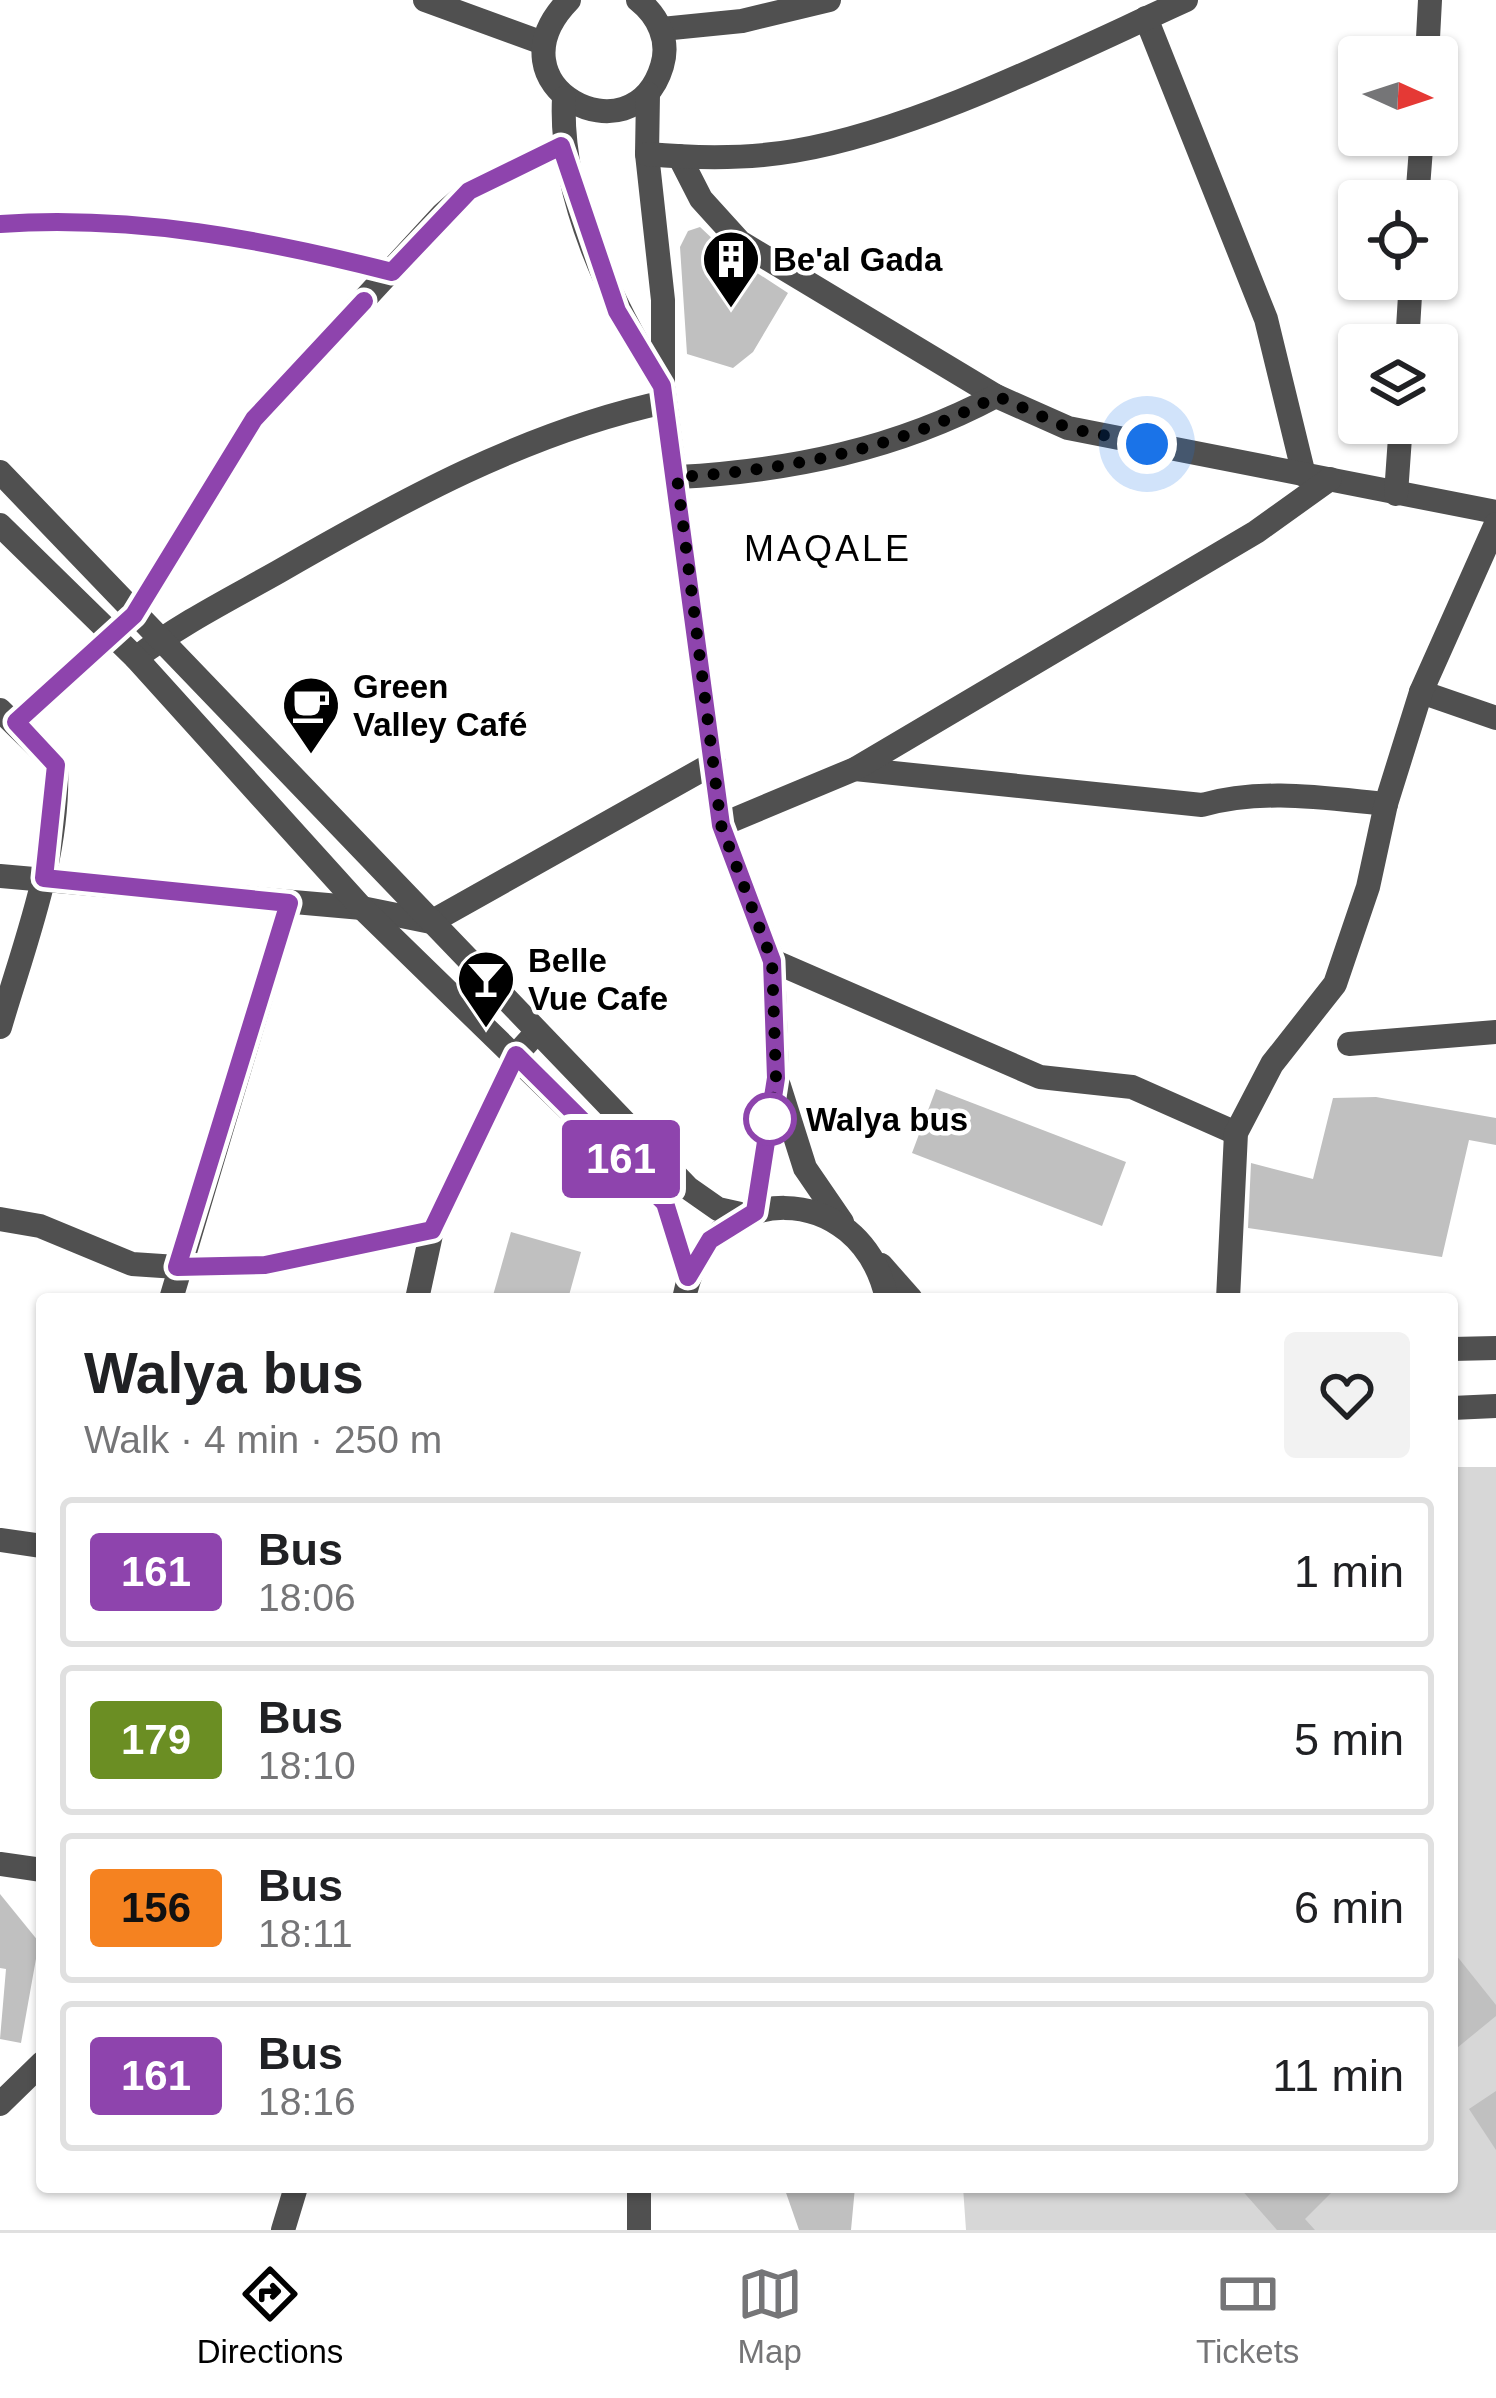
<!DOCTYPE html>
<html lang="en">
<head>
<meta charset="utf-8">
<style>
  :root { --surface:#fff; --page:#f2f2f2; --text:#202124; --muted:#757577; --line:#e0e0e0; --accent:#000 }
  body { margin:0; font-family:Helvetica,sans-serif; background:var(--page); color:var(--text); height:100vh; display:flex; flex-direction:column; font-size:45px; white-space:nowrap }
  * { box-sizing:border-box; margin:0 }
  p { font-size:39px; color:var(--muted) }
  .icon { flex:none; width:66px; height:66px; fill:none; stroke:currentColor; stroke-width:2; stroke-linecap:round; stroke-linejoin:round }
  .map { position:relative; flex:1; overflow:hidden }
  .sheet { position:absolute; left:36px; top:1293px; width:1422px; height:900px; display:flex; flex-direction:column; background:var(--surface); border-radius:12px; box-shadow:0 3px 9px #0004 }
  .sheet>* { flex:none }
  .badge { padding:0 24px; border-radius:9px; font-size:42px; line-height:78px }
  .needle { width:78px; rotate:93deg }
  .buttons { position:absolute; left:1338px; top:36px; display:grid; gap:24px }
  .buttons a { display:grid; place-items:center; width:120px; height:120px; border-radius:12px; background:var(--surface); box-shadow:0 3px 9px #0004; font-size:60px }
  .you { position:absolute; width:60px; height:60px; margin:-30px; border:9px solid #fff; border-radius:50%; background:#1a73e8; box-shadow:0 0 0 18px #1a73e833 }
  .map>.badge { position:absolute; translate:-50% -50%; box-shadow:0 0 0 6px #fff }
  .round { display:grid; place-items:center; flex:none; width:126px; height:126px; border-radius:12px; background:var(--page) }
  .overview { display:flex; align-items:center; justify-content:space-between; height:204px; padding:0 48px }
  h1 { font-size:57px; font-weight:700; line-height:90px }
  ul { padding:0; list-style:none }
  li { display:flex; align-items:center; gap:36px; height:150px; margin:0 24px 18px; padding:0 24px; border:6px solid var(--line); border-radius:12px }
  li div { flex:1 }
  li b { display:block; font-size:45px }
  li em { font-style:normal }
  li .badge { min-width:132px; font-weight:700; text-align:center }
  .menu { display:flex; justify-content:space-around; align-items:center; height:168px; border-top:3px solid var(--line); background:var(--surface); font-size:33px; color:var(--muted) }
  .menu a { display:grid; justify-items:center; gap:6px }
  .menu .current { color:var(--accent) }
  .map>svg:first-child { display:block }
</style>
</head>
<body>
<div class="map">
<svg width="1496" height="2230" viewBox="0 0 1496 2230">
  <rect width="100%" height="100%" fill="#fff"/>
  <path fill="#d7d7d7" d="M 1452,1467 L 1496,1467 L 1496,2230 L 966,2230 L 963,2187 L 1452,2187 Z"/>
  <g fill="#c0c0c0">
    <path d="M 700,227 L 731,256 L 788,293 L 753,352 L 733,368 L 687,354 L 680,247 L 688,231 Z"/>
    <path d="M 936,1089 L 1126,1162 L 1102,1226 L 912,1153 Z"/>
    <path d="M 1376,1097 L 1496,1118 L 1496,1145 L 1469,1140 L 1442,1257 L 1248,1228 L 1251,1163 L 1313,1179 L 1333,1098 Z"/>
    <path d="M 511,1232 L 581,1252 L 568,1299 L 492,1299 Z"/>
    <path d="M 0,1894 L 39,1942 L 21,2043 L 0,2039 L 6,1969 L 0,1968 Z"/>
    <path d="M 1452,1950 L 1496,2005 L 1496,2016 L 1452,2052 Z"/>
    <path d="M 1496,2091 L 1496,2150 L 1469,2109 Z"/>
    <path d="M 784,2187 L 855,2187 L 851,2230 L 799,2230 Z"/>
    <path d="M 1239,2187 L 1337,2187 L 1305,2219 L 1315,2230 L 1277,2230 Z"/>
  </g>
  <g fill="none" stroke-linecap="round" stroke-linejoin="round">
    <g stroke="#505050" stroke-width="24">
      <path d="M 425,0 L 543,43"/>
      <path d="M 1146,18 L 1266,319 L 1304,475"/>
      <path d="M 662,29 L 742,21 L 829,0"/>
      <path d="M 1427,57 L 1430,0"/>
      <path d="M 679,156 L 701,199 L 740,242 L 996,396 L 1068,428 L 1496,512"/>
      <path d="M 1417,201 L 1422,135"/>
      <path d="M 0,224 C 134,215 263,240 392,272"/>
      <path d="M 1407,345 L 1411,279"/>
      <path d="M 678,477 C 790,471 897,449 996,396"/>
      <path d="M 1396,494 L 1401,423"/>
      <path d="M 136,658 C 180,624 230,599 278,572 C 401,501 526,432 665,402"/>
      <path d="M 1421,692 L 1496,718"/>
      <path d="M 0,710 L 56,765 C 60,854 25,942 0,1027"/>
      <path d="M 16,722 L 134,615 L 254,419 L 443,214 L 469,191 L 561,146"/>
      <path d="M 855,769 L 1202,805 C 1263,788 1323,798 1386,804"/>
      <path d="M 721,825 L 855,769 L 1256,532 L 1330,479"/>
      <path d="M 0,876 L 362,908 L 431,922 L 714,763"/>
      <path d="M 773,961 L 1040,1077 L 1132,1087 L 1236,1133"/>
      <path d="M 1349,1044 L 1496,1032"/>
      <path d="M 0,1219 L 40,1226 L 132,1264 L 177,1267 L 265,1265 L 432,1230"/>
      <path d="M 171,1299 L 289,903"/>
      <path d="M 417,1299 L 432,1230 L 516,1055 L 535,1034"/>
      <path d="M 1228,1299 L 1236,1133 L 1272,1064 L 1335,984 L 1368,887 L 1386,804 L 1421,692 L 1496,524"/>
      <path d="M 0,1540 L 42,1546"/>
      <path d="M 0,2104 L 42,2063"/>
      <path d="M 639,2187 L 639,2230"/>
      <path d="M 283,2230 L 296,2187"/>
    </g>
    <g stroke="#505050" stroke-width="24">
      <path d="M 569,0 C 485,86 633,163 662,66 C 670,40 658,16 638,0"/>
      <path d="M 648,94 L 647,154 L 663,300 L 663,386 L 721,825 L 773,961 L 777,1078 L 755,1212"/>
      <path d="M 564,98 C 559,197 611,301 661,384"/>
      <path d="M 647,154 C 693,158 748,159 794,151 C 919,130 1069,53 1186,0"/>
      <path d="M 0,472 L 688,1188 L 718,1209 L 745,1215"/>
      <path d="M 0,525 L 136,658 L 362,908 L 665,1203 L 688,1277"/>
      <path d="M 779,1086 L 805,1168 L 842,1222"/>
      <path d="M 881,1265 L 911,1299"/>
      <path d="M 684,1299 C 707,1177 861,1178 887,1299"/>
      <path d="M 1452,1349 L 1496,1348"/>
      <path d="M 1452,1408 L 1496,1406"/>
      <path d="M 0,1864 L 42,1870"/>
    </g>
  </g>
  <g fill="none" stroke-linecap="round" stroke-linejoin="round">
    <g stroke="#fff" stroke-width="27">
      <path id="line" d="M 0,224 C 134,215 263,239 392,272 L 469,191 L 561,146 L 617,311 L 662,386 L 721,825 L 772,961 L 776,1078 L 755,1212 L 710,1240 L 688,1277 L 665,1203 L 516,1055 L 432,1230 L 265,1265 L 177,1267 L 289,903 L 44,878 L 56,765 L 16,722 L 134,615 L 254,419 L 364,301"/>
    </g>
    <use href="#line" stroke="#8e44ad" stroke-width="18"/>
    <path stroke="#000" stroke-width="12" stroke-dasharray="0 21.6" d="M 770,1119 L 776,1078 L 772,961 L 721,825 L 677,477 C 789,470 897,449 997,396 L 1068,428 L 1147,444"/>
  </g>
  <defs>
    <g id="building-pin" transform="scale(3)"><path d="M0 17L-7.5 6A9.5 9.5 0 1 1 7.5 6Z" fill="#000" stroke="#fff"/><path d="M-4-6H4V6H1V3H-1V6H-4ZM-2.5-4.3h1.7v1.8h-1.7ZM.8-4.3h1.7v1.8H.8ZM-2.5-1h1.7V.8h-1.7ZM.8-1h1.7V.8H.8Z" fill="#fff"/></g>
    <g id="cafe-pin" transform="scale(3)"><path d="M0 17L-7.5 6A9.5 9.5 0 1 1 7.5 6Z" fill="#000" stroke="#fff"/><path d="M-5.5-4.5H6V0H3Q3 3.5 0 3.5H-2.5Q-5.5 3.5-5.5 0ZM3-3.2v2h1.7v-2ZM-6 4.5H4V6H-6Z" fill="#fff"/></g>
    <g id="bar-pin" transform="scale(3)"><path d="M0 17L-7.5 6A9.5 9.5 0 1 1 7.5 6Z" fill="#000" stroke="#fff"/><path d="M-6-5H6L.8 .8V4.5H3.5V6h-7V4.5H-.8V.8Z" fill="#fff"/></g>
  </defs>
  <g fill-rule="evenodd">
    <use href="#building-pin" x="731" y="259"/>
    <use href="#cafe-pin" x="311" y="705"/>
    <use href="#bar-pin" x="486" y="979"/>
  </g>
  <circle fill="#fff" stroke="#8e44ad" stroke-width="6" cx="770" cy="1119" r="24"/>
  <g text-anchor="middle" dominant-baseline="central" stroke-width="9" stroke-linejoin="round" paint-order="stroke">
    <g font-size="33" font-weight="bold" fill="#000" stroke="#fff" text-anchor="start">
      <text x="773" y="259">Be'al Gada</text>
      <text x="353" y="686">Green<tspan x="353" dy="38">Valley Café</tspan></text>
      <text x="528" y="960">Belle<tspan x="528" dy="38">Vue Cafe</tspan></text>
    </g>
    <g font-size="33" font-weight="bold" fill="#000" stroke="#fff" text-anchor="start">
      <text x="806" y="1119">Walya bus</text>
    </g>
    <g font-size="36" letter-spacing="3" fill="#000" stroke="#fff">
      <text x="828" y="548">MAQALE</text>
    </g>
  </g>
</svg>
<div class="buttons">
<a><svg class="needle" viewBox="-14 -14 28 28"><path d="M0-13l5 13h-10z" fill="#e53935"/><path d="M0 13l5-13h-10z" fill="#757577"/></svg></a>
<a><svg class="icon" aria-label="locate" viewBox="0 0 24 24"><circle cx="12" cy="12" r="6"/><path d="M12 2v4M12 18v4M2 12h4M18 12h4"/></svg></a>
<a><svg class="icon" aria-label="layers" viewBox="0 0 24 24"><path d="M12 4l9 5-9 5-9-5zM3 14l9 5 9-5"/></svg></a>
</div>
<div class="you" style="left:1147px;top:444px"></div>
<b class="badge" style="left:621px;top:1159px;background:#8e44ad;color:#fff">161</b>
<section class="sheet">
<div class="overview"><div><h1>Walya bus</h1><p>Walk · 4 min · 250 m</p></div><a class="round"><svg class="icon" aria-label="heart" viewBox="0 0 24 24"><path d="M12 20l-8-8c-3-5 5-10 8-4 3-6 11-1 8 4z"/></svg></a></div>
<ul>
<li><span class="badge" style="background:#8e44ad;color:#fff">161</span><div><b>Bus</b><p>18:06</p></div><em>1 min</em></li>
<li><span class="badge" style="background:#6b8e23;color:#fff">179</span><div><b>Bus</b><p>18:10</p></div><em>5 min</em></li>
<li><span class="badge" style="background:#f58220;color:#111">156</span><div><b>Bus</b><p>18:11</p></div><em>6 min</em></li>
<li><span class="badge" style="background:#8e44ad;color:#fff">161</span><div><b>Bus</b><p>18:16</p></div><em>11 min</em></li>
</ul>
</section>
</div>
<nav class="menu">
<a class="current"><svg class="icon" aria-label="directions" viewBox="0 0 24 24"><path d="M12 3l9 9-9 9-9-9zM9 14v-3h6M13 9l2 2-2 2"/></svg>Directions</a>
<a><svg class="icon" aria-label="map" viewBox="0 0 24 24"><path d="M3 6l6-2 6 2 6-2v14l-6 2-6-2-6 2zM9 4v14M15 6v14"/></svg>Map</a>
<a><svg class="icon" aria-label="tickets" viewBox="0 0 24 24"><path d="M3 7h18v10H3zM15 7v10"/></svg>Tickets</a>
</nav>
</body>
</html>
